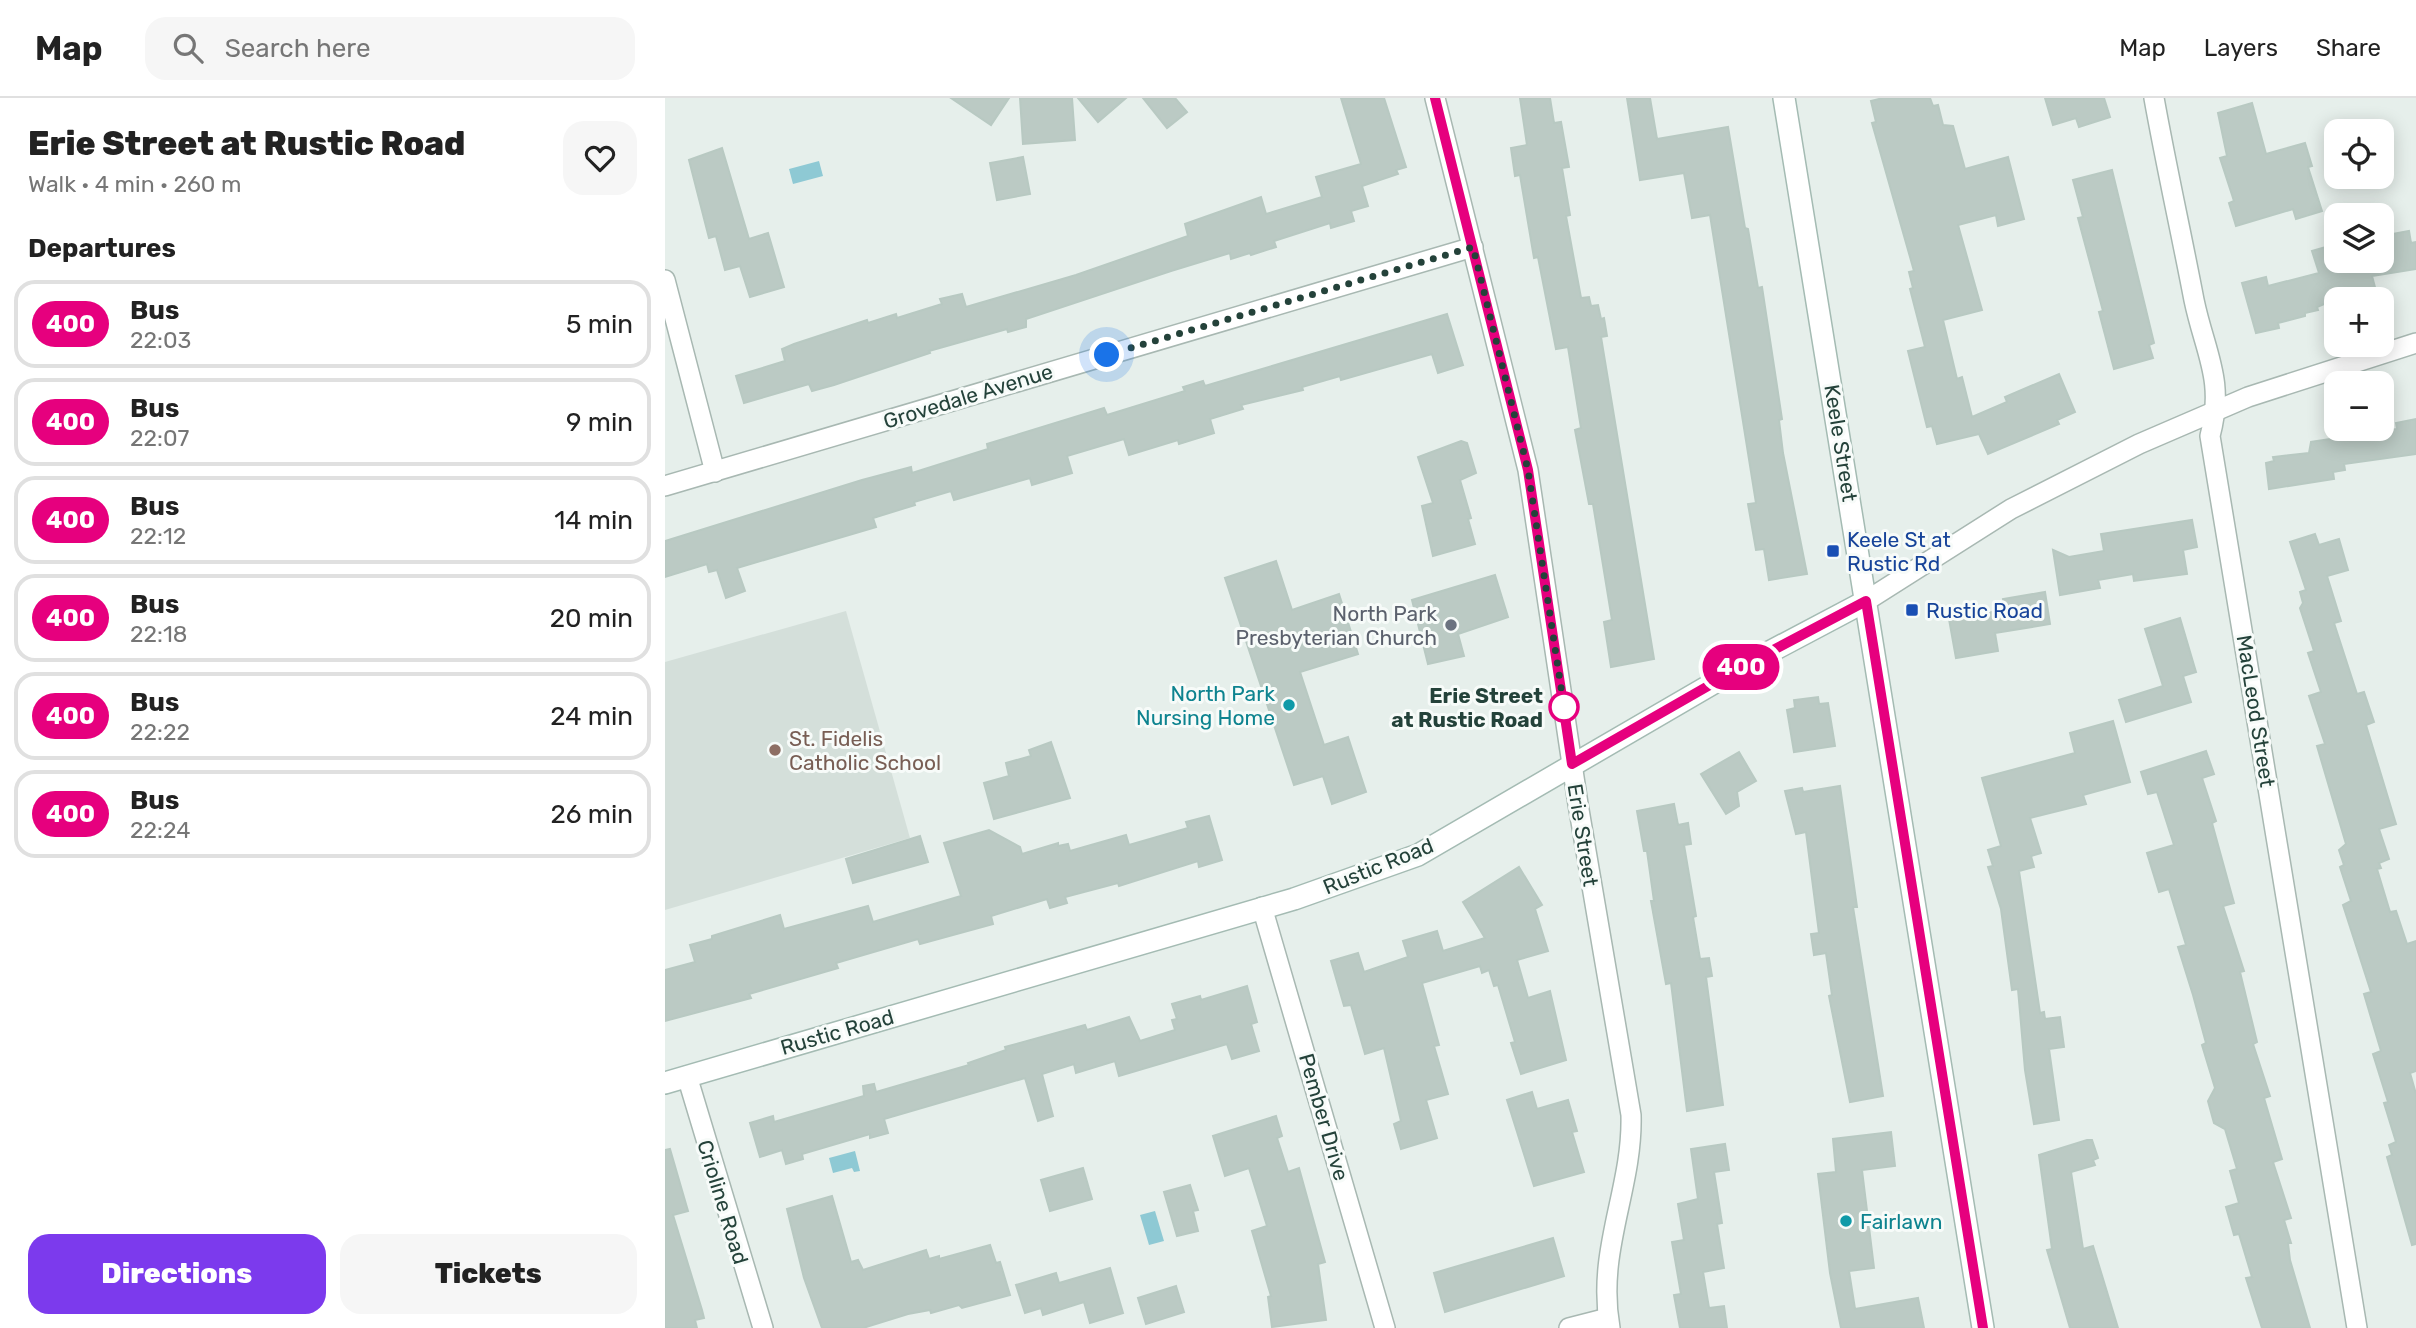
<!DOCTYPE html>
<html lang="en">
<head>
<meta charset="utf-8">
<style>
  :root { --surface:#fff; --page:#f6f6f6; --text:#222; --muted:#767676; --line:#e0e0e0; --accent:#7c3aed }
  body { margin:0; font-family:Rubik,sans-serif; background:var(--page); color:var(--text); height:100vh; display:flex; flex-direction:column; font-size:26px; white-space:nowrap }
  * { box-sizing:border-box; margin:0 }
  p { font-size:23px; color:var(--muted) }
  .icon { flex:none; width:38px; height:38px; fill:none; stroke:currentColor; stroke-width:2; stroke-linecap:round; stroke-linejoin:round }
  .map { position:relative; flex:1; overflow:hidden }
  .panel { display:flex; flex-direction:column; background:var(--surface); width:665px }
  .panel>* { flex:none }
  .badge { padding:0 14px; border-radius:23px; font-size:24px; line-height:46px }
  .tools { position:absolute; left:1659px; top:21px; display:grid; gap:14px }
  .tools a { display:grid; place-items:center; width:70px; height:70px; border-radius:14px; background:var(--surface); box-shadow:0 4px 18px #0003; font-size:35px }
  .you { position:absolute; width:35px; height:35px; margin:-18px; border:5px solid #fff; border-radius:50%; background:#1a73e8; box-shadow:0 0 0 10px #1a73e833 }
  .map>.badge { position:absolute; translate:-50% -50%; box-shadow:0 0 0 4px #fff }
  h2 { padding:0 28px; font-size:26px; line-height:63px }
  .round { display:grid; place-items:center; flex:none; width:74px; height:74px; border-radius:21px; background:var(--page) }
  .overview { display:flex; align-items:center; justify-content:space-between; height:119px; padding:0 28px }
  h1 { font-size:33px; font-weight:800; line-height:52px }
  .primary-button { display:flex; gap:14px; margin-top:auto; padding:14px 28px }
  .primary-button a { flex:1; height:80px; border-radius:21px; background:var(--accent); color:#fff; font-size:28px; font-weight:800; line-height:80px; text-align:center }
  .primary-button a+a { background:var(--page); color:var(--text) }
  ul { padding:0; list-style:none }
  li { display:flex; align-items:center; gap:21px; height:88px; margin:0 14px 10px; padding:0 14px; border:4px solid var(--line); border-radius:21px }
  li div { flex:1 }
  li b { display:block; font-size:26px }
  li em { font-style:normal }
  li .badge { min-width:77px; font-weight:700; text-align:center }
  header { display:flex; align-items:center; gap:42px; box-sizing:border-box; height:98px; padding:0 35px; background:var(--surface); border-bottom:2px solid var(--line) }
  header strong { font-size:33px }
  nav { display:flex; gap:38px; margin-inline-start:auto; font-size:24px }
  .search { width:490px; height:63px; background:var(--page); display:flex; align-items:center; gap:18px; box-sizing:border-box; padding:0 24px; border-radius:21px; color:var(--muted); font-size:26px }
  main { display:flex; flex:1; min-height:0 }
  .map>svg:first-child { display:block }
</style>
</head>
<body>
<header>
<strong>Map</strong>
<div class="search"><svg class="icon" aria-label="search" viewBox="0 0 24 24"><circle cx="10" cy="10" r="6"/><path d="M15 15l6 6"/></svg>Search here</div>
<nav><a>Map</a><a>Layers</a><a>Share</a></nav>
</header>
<main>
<section class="panel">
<div class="overview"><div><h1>Erie Street at Rustic Road</h1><p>Walk · 4 min · 260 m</p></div><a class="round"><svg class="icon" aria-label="heart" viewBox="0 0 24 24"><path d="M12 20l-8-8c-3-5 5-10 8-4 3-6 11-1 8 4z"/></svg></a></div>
<h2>Departures</h2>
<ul>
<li><span class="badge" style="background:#e6007e;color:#fff">400</span><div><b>Bus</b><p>22:03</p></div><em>5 min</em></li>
<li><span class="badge" style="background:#e6007e;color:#fff">400</span><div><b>Bus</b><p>22:07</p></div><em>9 min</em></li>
<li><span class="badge" style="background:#e6007e;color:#fff">400</span><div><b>Bus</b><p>22:12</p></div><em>14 min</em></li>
<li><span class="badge" style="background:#e6007e;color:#fff">400</span><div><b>Bus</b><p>22:18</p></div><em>20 min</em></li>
<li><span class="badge" style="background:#e6007e;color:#fff">400</span><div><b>Bus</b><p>22:22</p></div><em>24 min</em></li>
<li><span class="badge" style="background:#e6007e;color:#fff">400</span><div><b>Bus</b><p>22:24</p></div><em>26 min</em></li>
</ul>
<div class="primary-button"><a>Directions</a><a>Tickets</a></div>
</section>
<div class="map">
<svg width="1751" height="1230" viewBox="0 0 1751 1230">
  <rect width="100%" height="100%" fill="#e6efeb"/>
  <path fill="#d4dfda" d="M 181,513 L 245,740 L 0,812 L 0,564 Z"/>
  <g fill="#8ec9d4">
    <path d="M 154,63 L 158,78 L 128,86 L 124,71 Z"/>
    <path d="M 190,1053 L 195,1073 L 189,1074 L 187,1070 L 168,1075 L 164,1060 Z"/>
    <path d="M 490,1113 L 499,1143 L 484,1147 L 475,1117 Z"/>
  </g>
  <g fill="#bbcac4" stroke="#b8c9c2" stroke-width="2">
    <path d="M 286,0 L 344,0 L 326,27 Z"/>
    <path d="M 355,0 L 407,0 L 410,42 L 358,46 Z"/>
    <path d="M 413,0 L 461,0 L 433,24 Z"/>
    <path d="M 478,0 L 510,0 L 522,14 L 502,30 Z"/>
    <path d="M 676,0 L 719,0 L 741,69 L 731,72 L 733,76 L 697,88 L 703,108 L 686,113 L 689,123 L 666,130 L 665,125 L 609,143 L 611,149 L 586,157 L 585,155 L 566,161 L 565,155 L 506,173 L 361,221 L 361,229 L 343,234 L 342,231 L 264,253 L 265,255 L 169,287 L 147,293 L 144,286 L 79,305 L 71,278 L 120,263 L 117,251 L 129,246 L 202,222 L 203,225 L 231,216 L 232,220 L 277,206 L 275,201 L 297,196 L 301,209 L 411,177 L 523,138 L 520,126 L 596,99 L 601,116 L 657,99 L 651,79 L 696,66 Z"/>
    <path d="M 855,0 L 885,0 L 889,25 L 896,24 L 904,69 L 897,70 L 905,117 L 901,118 L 916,200 L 924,199 L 926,208 L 933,207 L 936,221 L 939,220 L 942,238 L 936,239 L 989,561 L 946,569 L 939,524 L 947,522 L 928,406 L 924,406 L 910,332 L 916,330 L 903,249 L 891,251 L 873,159 L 869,160 L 855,77 L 850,78 L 846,50 L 862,47 Z"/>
    <path d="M 962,0 L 985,0 L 992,41 L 1063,29 L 1080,130 L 1083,131 L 1093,190 L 1097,189 L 1117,321 L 1114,322 L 1118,355 L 1142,476 L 1104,482 L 1099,451 L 1091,452 L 1083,406 L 1091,405 L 1045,117 L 1027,120 L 1019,75 L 975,82 Z"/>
    <path d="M 1218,0 L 1265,0 L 1268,8 L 1273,7 L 1278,27 L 1288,28 L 1300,71 L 1343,59 L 1359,121 L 1333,128 L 1331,117 L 1293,127 L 1317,212 L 1278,222 L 1292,281 L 1297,279 L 1307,319 L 1342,304 L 1340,299 L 1394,276 L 1410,314 L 1392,322 L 1394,326 L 1323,356 L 1314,336 L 1272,346 L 1267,328 L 1262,329 L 1243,253 L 1260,249 L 1245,191 L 1248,190 L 1244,174 L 1249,173 L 1207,25 L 1211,24 L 1206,3 Z"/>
    <path d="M 1380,0 L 1439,0 L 1445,19 L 1414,29 L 1411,20 L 1388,27 Z"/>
    <path d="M 1587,5 L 1601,56 L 1640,45 L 1647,68 L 1643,69 L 1657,113 L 1631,121 L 1628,111 L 1571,128 L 1564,105 L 1569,103 L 1555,60 L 1562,58 L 1553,15 Z"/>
    <path d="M 57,50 L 84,141 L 103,135 L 119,189 L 85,199 L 75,168 L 60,172 L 51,138 L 44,140 L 24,62 Z"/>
    <path d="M 358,59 L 365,96 L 332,102 L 325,65 Z"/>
    <path d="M 1447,72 L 1489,245 L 1484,247 L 1488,260 L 1449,271 L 1434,214 L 1438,213 L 1413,120 L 1418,119 L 1408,82 Z"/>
    <path d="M 1744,133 L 1746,145 L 1751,144 L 1751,171 L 1707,178 L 1711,193 L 1671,201 L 1652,209 L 1653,212 L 1640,215 L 1640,218 L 1613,225 L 1614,230 L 1591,235 L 1577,185 L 1601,179 L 1603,188 L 1654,175 L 1647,153 L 1671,146 L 1671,163 L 1717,163 L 1717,147 L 1723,145 L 1722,137 Z"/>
    <path d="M 782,216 L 798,267 L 773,275 L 767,256 L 676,282 L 675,278 L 637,289 L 638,292 L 576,307 L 578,311 L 545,321 L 549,335 L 514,346 L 513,342 L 464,357 L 459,341 L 402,358 L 407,375 L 367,387 L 365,380 L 289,402 L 286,393 L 249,404 L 250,407 L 208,420 L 211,429 L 72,470 L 80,493 L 61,500 L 52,472 L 44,474 L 42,466 L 0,479 L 0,443 L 197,382 L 246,369 L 247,375 L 323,351 L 322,346 L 439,310 L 442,317 L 520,293 L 518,289 L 538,283 L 540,288 Z"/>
    <path d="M 1751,321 L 1751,356 L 1679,366 L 1680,372 L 1668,374 L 1669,381 L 1604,391 L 1601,365 L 1609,363 L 1608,359 L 1644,355 L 1646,344 L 1732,331 L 1731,325 Z"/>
    <path d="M 796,343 L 802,345 L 811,375 L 795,382 L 806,420 L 803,421 L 810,446 L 768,458 L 757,408 L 768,405 L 753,359 Z"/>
    <path d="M 1527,422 L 1532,449 L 1518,452 L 1522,476 L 1469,483 L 1468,476 L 1433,482 L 1435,490 L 1395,497 L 1388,452 L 1404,459 L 1439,453 L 1436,436 Z"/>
    <path d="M 1650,436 L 1654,447 L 1674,441 L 1683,472 L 1662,478 L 1676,523 L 1669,525 L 1692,596 L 1699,594 L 1709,624 L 1701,627 L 1731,726 L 1714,731 L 1724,761 L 1714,765 L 1716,770 L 1712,771 L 1725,814 L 1731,813 L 1742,846 L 1751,843 L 1751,973 L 1745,975 L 1751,996 L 1751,1146 L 1747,1147 L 1722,1059 L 1727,1057 L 1724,1047 L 1731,1044 L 1719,1005 L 1723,1004 L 1708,956 L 1716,953 L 1699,896 L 1706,894 L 1678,807 L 1686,803 L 1675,769 L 1679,767 L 1674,752 L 1681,746 L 1652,648 L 1660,646 L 1644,598 L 1656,594 L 1643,555 L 1649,553 L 1635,510 L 1638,505 L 1635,494 L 1641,492 L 1625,444 Z"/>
    <path d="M 611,463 L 627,512 L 674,496 L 693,556 L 635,574 L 659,647 L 683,639 L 701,694 L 667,706 L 658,678 L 629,687 L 560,480 Z"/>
    <path d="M 830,477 L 843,519 L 793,536 L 799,558 L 763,566 L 747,502 Z"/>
    <path d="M 1380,494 L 1385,526 L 1330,535 L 1333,553 L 1291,560 L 1284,521 L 1340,512 L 1338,501 Z"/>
    <path d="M 1515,520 L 1531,574 L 1518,578 L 1526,604 L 1461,624 L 1454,602 L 1498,588 L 1480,531 Z"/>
    <path d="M 1153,599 L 1154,606 L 1163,605 L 1170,648 L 1129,654 L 1122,612 L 1130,610 L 1129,602 Z"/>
    <path d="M 1448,623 L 1465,684 L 1418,697 L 1421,706 L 1365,720 L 1376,755 L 1366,758 L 1369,769 L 1354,773 L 1375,915 L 1379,914 L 1380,921 L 1395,919 L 1399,949 L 1384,951 L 1394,1022 L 1369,1026 L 1360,972 L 1353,891 L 1347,892 L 1336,811 L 1323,769 L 1328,768 L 1323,752 L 1336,748 L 1317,680 L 1410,655 L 1405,635 Z"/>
    <path d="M 386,644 L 405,700 L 329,721 L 319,685 L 344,678 L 341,665 L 366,658 L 364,652 Z"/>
    <path d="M 1541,653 L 1549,676 L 1537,680 L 1551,723 L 1547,725 L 1569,805 L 1558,808 L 1579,873 L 1575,874 L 1592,944 L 1588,946 L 1605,998 L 1599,1000 L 1617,1061 L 1608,1064 L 1626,1120 L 1619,1122 L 1626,1145 L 1623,1145 L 1625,1162 L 1645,1230 L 1597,1230 L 1581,1180 L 1587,1179 L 1574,1136 L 1569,1137 L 1561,1109 L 1574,1105 L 1565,1073 L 1572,1071 L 1560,1031 L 1549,1025 L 1543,1003 L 1550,990 L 1537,947 L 1541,945 L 1528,897 L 1513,849 L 1521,847 L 1504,791 L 1494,794 L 1482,755 L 1509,747 L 1492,694 L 1483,696 L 1476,674 Z"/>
    <path d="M 1074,654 L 1091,683 L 1072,694 L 1074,708 L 1061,716 L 1036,676 Z"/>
    <path d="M 1175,688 L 1192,809 L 1188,809 L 1218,998 L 1185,1004 L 1164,898 L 1167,897 L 1161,855 L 1149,857 L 1146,836 L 1154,835 L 1141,734 L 1131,736 L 1120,693 L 1137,690 L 1138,694 Z"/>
    <path d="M 1009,706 L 1013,727 L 1023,725 L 1026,746 L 1019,747 L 1031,818 L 1028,819 L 1035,861 L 1044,860 L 1047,878 L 1041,879 L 1058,1007 L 1022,1013 L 1006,885 L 1001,886 L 986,803 L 989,803 L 982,753 L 979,753 L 972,713 Z"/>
    <path d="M 544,718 L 557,762 L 534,769 L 533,763 L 454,788 L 453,785 L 400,799 L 402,805 L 385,810 L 382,801 L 326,818 L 328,826 L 255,846 L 253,841 L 171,865 L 173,870 L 84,896 L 86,900 L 0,923 L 0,872 L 30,864 L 25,847 L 47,841 L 47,838 L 115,817 L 119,831 L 203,808 L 208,824 L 296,798 L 279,745 L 324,732 L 355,749 L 357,756 L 393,745 L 393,748 L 403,746 L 405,753 L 461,737 L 464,747 L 523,730 L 521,724 Z"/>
    <path d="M 255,738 L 263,764 L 188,785 L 181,761 Z"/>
    <path d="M 854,769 L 877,807 L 870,811 L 883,853 L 852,862 L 863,900 L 885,893 L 901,962 L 856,976 L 846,945 L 850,944 L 833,887 L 829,888 L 824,872 L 817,875 L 815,868 L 757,885 L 774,947 L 769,948 L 783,996 L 761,1002 L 772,1040 L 736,1051 L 729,1026 L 736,1023 L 719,950 L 700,956 L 686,907 L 679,908 L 666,863 L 693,855 L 699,874 L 743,859 L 738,843 L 772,833 L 778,853 L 820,840 L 798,804 Z"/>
    <path d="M 582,888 L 592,924 L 586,926 L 594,953 L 567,961 L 562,946 L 454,978 L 450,963 L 411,975 L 409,966 L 377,976 L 388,1018 L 373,1023 L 360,980 L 219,1021 L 223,1035 L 205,1040 L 205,1036 L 137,1056 L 138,1061 L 121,1066 L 117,1052 L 95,1059 L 85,1025 L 108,1018 L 109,1024 L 199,998 L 198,988 L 209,986 L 211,994 L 304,967 L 303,965 L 341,952 L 340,949 L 420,927 L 422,932 L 464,919 L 475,943 L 510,932 L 507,922 L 512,921 L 507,906 L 535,898 L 536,902 Z"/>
    <path d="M 867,994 L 872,1011 L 903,1002 L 912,1033 L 907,1034 L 919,1074 L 869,1088 L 842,1002 Z"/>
    <path d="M 611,1018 L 617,1038 L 612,1040 L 623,1074 L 634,1070 L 660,1164 L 653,1166 L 661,1222 L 607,1229 L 603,1199 L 606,1198 L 587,1133 L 602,1128 L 584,1070 L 560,1078 L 548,1038 Z"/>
    <path d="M 1226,1034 L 1230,1068 L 1197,1072 L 1209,1170 L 1184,1173 L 1190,1211 L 1253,1200 L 1259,1230 L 1176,1230 L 1165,1175 L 1153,1076 L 1171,1074 L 1168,1041 Z"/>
    <path d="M 1422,1042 L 1427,1042 L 1433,1060 L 1428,1062 L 1430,1067 L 1406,1074 L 1418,1151 L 1428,1148 L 1453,1230 L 1405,1230 L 1382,1152 L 1387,1151 L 1374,1057 Z"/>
    <path d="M 1060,1046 L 1064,1072 L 1049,1074 L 1057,1125 L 1052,1126 L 1059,1170 L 1038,1174 L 1044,1210 L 1059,1208 L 1062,1230 L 1015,1230 L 1009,1197 L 1016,1196 L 1007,1144 L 1019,1142 L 1013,1106 L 1033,1101 L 1026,1051 Z"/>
    <path d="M 5,1051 L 23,1113 L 8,1117 L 37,1212 L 39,1220 L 30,1222 L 32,1230 L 0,1230 L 0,1052 Z"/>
    <path d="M 418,1070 L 427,1101 L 385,1113 L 376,1082 Z"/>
    <path d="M 525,1087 L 533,1112 L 528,1113 L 533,1133 L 512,1138 L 499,1094 Z"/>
    <path d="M 167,1098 L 186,1164 L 193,1162 L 198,1172 L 261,1152 L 264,1161 L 274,1158 L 274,1161 L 325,1147 L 331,1165 L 335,1164 L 345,1197 L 297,1210 L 294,1207 L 266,1215 L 265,1212 L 243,1216 L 198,1230 L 157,1230 L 139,1180 L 122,1111 Z"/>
    <path d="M 888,1140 L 899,1178 L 780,1214 L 769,1175 Z"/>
    <path d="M 445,1170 L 458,1215 L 425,1225 L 419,1204 L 378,1217 L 376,1210 L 360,1215 L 351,1187 L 391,1175 L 394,1185 Z"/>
    <path d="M 511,1188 L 519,1214 L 481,1226 L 473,1200 Z"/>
  </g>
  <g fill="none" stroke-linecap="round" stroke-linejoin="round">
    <g stroke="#a8b8b2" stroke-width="22">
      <g id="street">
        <path d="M 770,0 L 863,372 L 913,706 L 966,1017 C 968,1091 931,1152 945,1230"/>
        <path d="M 1489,0 C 1501,67 1516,134 1529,202 C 1540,255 1560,282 1545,338 L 1692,1230"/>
        <path d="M 0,182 L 50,374"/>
        <path d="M 0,388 L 808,149"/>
        <path d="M 1201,503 L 1346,411 L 1474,346 L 1583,299 L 1751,245"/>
        <path d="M 597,809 L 720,1230"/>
        <path d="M 22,978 L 98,1230"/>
        <path d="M 904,1230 L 943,1220"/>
      </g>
    </g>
    <g stroke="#a4bbb3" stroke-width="24">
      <g id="secondary">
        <path d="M 1119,0 L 1318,1230"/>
        <path d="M 0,985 L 629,801 L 753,757 L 1078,568 L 1201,503"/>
      </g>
    </g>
    <use href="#street" stroke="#fff" stroke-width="19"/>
    <use href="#secondary" stroke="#fff" stroke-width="21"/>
  </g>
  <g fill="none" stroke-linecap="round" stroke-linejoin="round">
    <g stroke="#fff" stroke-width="16">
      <path id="line" d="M 770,0 L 863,372 L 907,666 L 1078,568 L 1201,503 L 1318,1230"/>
    </g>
    <use href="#line" stroke="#e6007e" stroke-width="10"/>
    <path stroke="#24423a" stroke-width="7" stroke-dasharray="0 12.6" d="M 442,257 L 808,149 L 863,372 L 899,609"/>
  </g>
  <g fill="#1a4fb4" stroke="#f7fbf9" stroke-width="2.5">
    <rect x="1161" y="446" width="14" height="14" rx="3.5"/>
    <rect x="1240" y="505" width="14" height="14" rx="3.5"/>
  </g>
  <circle fill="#6b7280" stroke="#f7fbf9" stroke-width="2.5" cx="786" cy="527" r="7"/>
  <g fill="#0f9aa8" stroke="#f7fbf9" stroke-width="2.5">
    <circle cx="624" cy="607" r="7"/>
    <circle cx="1181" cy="1123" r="7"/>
  </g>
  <circle fill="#fff" stroke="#e6007e" stroke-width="3.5" cx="899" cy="609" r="14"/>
  <circle fill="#8d6e63" stroke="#f7fbf9" stroke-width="2.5" cx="110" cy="652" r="7"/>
  <g text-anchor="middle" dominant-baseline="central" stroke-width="6" stroke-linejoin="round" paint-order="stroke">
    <g font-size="21" fill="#24423a" stroke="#f7fbf9">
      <text transform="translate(303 298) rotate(-17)">Grovedale Avenue</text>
      <text transform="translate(1176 345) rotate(81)">Keele Street</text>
      <text transform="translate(1591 613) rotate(81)">MacLeod Street</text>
      <text transform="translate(918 737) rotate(81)">Erie Street</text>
      <text transform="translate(713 768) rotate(-22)">Rustic Road</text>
      <text transform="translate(172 934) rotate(-16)">Rustic Road</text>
      <text transform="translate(659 1019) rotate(74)">Pember Drive</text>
      <text transform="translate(58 1104) rotate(73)">Crioline Road</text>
    </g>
    <g font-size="21" fill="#164399" stroke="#f7fbf9" text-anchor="start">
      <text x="1182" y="441">Keele St at<tspan x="1182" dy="24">Rustic Rd</tspan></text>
      <text x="1261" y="512">Rustic Road</text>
    </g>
    <g font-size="21" fill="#5b616d" stroke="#f7fbf9" text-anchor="end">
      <text x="772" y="515">North Park<tspan x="772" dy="24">Presbyterian Church</tspan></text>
    </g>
    <g font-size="21" fill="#0d838f" stroke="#f7fbf9" text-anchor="end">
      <text x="610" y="595">North Park<tspan x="610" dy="24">Nursing Home</tspan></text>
      <text x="1195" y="1123" text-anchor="start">Fairlawn</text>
    </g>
    <g font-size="21" font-weight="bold" fill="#24423a" stroke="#f7fbf9" text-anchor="end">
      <text x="878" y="597">Erie Street<tspan x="878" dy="24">at Rustic Road</tspan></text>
    </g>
    <g font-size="21" fill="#785e54" stroke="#f7fbf9" text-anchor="start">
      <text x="124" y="640">St. Fidelis<tspan x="124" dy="24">Catholic School</tspan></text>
    </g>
  </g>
</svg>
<div class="tools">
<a><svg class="icon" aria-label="locate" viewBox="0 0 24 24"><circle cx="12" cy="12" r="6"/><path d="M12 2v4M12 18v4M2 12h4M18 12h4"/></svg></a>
<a><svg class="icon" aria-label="layers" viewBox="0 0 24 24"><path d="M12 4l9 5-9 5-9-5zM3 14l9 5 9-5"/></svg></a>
<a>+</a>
<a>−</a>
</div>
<div class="you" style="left:442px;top:257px"></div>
<b class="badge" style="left:1076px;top:569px;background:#e6007e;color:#fff">400</b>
</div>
</main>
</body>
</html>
